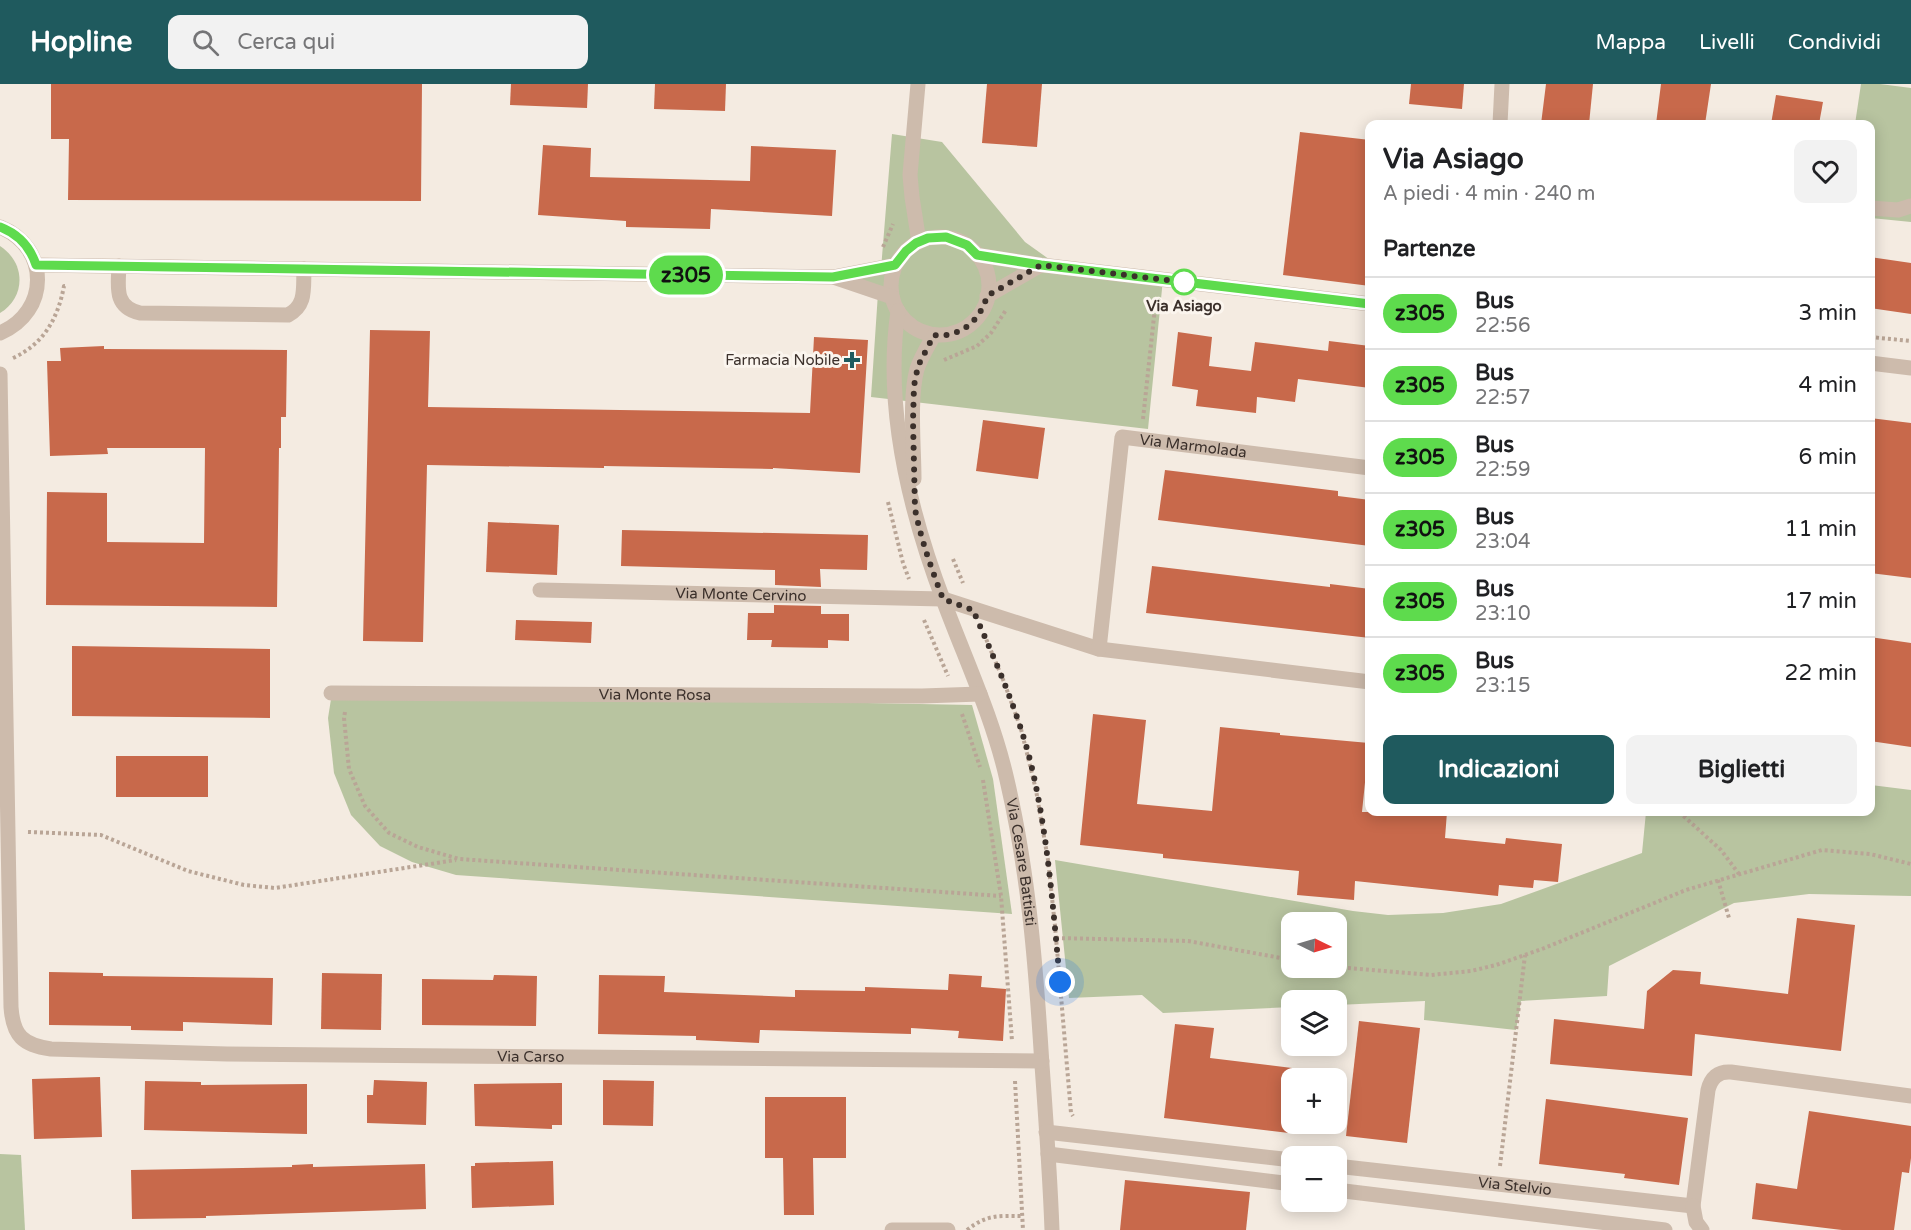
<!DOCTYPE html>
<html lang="it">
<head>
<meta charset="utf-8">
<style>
  :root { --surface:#fff; --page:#f2f2f2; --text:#202124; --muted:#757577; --line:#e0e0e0; --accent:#1f5a5e }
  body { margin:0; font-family:"Varela Round",sans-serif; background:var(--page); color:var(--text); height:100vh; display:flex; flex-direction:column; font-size:22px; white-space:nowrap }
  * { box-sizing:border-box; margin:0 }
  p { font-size:20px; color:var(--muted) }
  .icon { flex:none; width:33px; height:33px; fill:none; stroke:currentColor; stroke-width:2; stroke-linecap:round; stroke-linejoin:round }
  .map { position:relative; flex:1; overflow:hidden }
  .sheet { position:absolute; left:1365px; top:36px; width:510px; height:696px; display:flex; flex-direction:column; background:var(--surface); border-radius:12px; box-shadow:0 3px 15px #0003 }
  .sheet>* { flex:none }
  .badge { padding:0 12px; border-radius:20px; font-size:21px; line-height:39px }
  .needle { width:39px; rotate:95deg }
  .controls { position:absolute; left:1281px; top:828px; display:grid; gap:12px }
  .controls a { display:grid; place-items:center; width:66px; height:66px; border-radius:12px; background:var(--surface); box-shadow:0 3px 15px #0003; font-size:30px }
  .you { position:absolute; width:30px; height:30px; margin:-15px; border:4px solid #fff; border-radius:50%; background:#1a73e8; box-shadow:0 0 0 9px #1a73e833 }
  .map>.badge { position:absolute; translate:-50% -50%; box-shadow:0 0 0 3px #fff }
  h2 { padding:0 18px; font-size:22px; line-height:54px }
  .round { display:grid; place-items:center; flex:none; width:63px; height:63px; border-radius:12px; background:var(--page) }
  .overview { display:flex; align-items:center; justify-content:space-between; height:102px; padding:0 18px }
  h1 { font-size:28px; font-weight:700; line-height:45px }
  .cta { display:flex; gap:12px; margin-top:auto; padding:12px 18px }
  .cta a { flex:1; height:69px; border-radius:12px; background:var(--accent); color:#fff; font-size:24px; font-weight:700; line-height:69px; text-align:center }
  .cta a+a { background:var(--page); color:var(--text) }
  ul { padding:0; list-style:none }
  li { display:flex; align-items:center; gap:18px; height:72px; padding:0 18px; border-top:2px solid var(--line) }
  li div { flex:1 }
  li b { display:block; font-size:22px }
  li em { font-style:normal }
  li .badge { min-width:66px; font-weight:700; text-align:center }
  header { display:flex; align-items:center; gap:36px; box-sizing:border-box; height:84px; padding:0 30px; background:var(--accent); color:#fff }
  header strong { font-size:28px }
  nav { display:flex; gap:33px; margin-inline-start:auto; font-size:21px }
  .search { width:420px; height:54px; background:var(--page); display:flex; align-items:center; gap:15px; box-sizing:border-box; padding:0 21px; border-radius:12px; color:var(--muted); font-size:22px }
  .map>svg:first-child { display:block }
</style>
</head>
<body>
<header>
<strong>Hopline</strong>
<div class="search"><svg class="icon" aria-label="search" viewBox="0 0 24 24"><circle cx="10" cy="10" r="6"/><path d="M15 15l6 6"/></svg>Cerca qui</div>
<nav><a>Mappa</a><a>Livelli</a><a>Condividi</a></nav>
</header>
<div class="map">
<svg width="1911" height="1146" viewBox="0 0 1911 1146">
  <rect width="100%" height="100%" fill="#f4ebe1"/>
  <g fill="#b8c4a0" fill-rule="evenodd">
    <path d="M 1861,0 L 1880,0 L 1911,4 L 1911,138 L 1871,134 L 1870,40 L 1855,40 Z"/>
    <path d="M 892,50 L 942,58 L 1025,158 L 1060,183 L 1163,195 L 1148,345 L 871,313 L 878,209 L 834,193 L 881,185 Z"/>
    <path d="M 0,162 C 26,179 26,213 0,229 Z"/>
    <path d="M 332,609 L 972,621 L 993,695 L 1012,830 L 456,791 L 412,778 L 380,762 L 351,731 L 334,689 L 328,634 Z"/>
    <path d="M 1871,701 L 1911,706 L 1911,812 L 1809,810 L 1734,819 L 1609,882 L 1607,912 L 1521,917 L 1516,946 L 1424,936 L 1425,917 L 1337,921 L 1336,916 L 1292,916 L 1291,923 L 1163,929 L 1142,911 L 1069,914 L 1055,776 L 1353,827 L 1388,831 L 1443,829 L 1501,820 L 1642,769 L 1646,728 L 1870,728 ZM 1292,838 L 1336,838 L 1336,884 L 1292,884 Z"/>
    <path d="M 0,1070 L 21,1071 L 25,1146 L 0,1146 Z"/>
  </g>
  <g fill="#c8694b">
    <path d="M 51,0 L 422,0 L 421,117 L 68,116 L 69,55 L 51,55 Z"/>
    <path d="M 511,0 L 588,0 L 587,24 L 510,21 Z"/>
    <path d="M 655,0 L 726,0 L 725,27 L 654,25 Z"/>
    <path d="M 987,0 L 1042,0 L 1037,63 L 982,59 Z"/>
    <path d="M 1411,0 L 1464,0 L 1462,25 L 1409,20 Z"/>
    <path d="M 1546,0 L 1593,0 L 1589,40 L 1541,40 Z"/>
    <path d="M 1661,0 L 1711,0 L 1705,40 L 1656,40 Z"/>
    <path d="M 1776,11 L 1823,18 L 1819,40 L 1771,40 Z"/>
    <path d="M 1300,48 L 1370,56 L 1370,202 L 1283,191 Z"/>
    <path d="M 543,61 L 591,64 L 590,93 L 750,97 L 751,62 L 836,66 L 832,132 L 711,125 L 710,145 L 626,143 L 626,137 L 538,131 Z"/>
    <path d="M 1870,173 L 1911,179 L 1911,230 L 1870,224 Z"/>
    <path d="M 370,246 L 430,247 L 428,323 L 810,329 L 814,253 L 868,256 L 860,389 L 773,384 L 773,385 L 604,382 L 604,384 L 427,381 L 423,558 L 363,557 Z"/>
    <path d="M 1178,248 L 1212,253 L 1209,282 L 1251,287 L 1255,258 L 1328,267 L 1329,257 L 1370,262 L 1370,304 L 1298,295 L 1295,318 L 1257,313 L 1256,329 L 1196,322 L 1198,306 L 1172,302 Z"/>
    <path d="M 104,262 L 104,265 L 287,266 L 286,333 L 281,333 L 281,364 L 279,364 L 277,523 L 46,521 L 47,408 L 107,409 L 107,458 L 204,459 L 205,364 L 107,364 L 108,370 L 50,372 L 47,277 L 61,277 L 60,264 Z"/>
    <path d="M 1870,334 L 1911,339 L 1911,494 L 1870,489 Z"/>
    <path d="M 983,336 L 1045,344 L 1038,395 L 976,387 Z"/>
    <path d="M 1165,386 L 1338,407 L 1338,412 L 1370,416 L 1370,462 L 1158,436 Z"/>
    <path d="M 488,438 L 559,441 L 557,491 L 486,488 Z"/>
    <path d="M 622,446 L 868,451 L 867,486 L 820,485 L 821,503 L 775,501 L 775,486 L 621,482 Z"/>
    <path d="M 1152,482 L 1330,503 L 1330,500 L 1370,505 L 1370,554 L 1146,529 Z"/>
    <path d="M 774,521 L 821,522 L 821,530 L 849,530 L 849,557 L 828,556 L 828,564 L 771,563 L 772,556 L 747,556 L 748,529 L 774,529 Z"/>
    <path d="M 516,536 L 592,538 L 591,559 L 515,556 Z"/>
    <path d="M 1870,553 L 1911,559 L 1911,663 L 1870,657 Z"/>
    <path d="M 72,562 L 270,565 L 270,634 L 72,632 Z"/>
    <path d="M 1093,630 L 1146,636 L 1137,720 L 1212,727 L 1220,643 L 1280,649 L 1280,651 L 1369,659 L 1362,728 L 1447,728 L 1445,754 L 1505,760 L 1506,754 L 1562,760 L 1558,798 L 1534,796 L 1533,804 L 1499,801 L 1498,812 L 1355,797 L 1354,816 L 1297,811 L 1299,787 L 1163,774 L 1163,770 L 1080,761 Z"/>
    <rect x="116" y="672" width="92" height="41"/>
    <path d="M 1797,834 L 1855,841 L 1841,967 L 1695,950 L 1692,992 L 1550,980 L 1554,935 L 1644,945 L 1647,907 L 1673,886 L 1701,888 L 1700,900 L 1788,910 Z"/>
    <path d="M 49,888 L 103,889 L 103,892 L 273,894 L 272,941 L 183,938 L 183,947 L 131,946 L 131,942 L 49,941 Z"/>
    <path d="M 322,889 L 382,890 L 381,946 L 321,945 Z"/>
    <path d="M 949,890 L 982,892 L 981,903 L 1006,905 L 1003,957 L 958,954 L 959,947 L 911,944 L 911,950 L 760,946 L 759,959 L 696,956 L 696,952 L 598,950 L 599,891 L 665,892 L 664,908 L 795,913 L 795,906 L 865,907 L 865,903 L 948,906 Z"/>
    <path d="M 494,891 L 537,892 L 536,942 L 422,941 L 422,895 L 493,896 Z"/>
    <path d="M 1359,937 L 1420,944 L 1407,1059 L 1346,1052 Z"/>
    <path d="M 1175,940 L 1214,944 L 1210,974 L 1292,984 L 1292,1028 L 1289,1049 L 1164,1034 Z"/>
    <path d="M 100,993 L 102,1053 L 34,1055 L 32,995 Z"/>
    <path d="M 374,996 L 427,998 L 426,1041 L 367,1039 L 367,1011 L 373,1011 Z"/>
    <path d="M 603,996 L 654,997 L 653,1042 L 603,1041 Z"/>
    <path d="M 145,997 L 201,998 L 201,1001 L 307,1000 L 307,1050 L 144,1046 Z"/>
    <path d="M 562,999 L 562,1041 L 552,1041 L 552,1045 L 475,1042 L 474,1000 Z"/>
    <path d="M 765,1013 L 846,1013 L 846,1074 L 813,1074 L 814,1131 L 784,1131 L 783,1074 L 765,1074 Z"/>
    <path d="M 1546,1015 L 1688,1034 L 1679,1101 L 1624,1094 L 1625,1090 L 1539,1080 Z"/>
    <path d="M 1809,1027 L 1911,1042 L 1911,1074 L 1909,1089 L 1902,1088 L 1894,1146 L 1842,1146 L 1752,1135 L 1756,1099 L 1797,1105 Z"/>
    <path d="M 553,1077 L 554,1121 L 472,1124 L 471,1082 L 475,1082 L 475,1079 Z"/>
    <path d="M 313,1080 L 313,1083 L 425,1080 L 426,1125 L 206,1132 L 206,1134 L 132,1135 L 131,1086 L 292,1083 L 292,1081 Z"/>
    <path d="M 1125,1096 L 1250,1108 L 1246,1146 L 1120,1146 Z"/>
  </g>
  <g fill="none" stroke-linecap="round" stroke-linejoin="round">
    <g stroke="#b9a596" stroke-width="4" stroke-dasharray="3 3" stroke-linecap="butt">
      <path d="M 883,163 L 893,140"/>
      <path d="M 1870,253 L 1911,257"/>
      <path d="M 13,274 C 44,260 58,234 64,202 L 66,202"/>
      <path d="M 944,276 L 977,262 L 991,249 L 1006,226"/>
      <path d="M 1143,335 L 1156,214"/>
      <path d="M 888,418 L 903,479 L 909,495"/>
      <path d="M 953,475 L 963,499"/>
      <path d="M 924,536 L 948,592"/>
      <path d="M 984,550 L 1004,598 L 1021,645 L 1036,706 L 1048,776 L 1055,842 L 1071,1029 L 1073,1032"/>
      <path d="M 345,628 L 344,634 L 349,685 L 365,722 L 389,749 L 418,763 L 459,775 L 1001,812"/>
      <path d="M 962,630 L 980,683"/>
      <path d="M 983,696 L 1001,812 L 1012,957"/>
      <path d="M 1679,728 L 1721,766 L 1739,790"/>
      <path d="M 28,748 L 101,751 L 188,787 L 244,801 L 275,804 L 456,776"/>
      <path d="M 1718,796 L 1729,834"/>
      <path d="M 1056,854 L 1188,857 L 1292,876"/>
      <path d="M 1336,883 L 1431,891 L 1471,887 L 1496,881 L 1542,865 L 1686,806 L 1822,766 L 1870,770 L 1911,780"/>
      <path d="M 1015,997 L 1023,1146"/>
      <path d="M 1500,1082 L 1525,871"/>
      <path d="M 967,1146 C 987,1130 999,1132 1023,1132"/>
    </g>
    <g stroke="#cdbbac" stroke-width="15">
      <path d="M 918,0 L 910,91 L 912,113 L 919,158"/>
      <path d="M 1500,40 L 1502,0"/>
      <path d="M 1870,124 L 1898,126 L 1911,122"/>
      <path d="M 0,143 C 50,163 50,228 0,249"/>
      <circle cx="940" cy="202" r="49"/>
      <path d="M 977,171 L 1041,181 L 1370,220"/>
      <path d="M 36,181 L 833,193 L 895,181"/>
      <path d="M 119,182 C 118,203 114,223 140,229 L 288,231 C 307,221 303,204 304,185"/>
      <path d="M 836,194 L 892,213"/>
      <path d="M 987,212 L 1041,181"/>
      <path id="s1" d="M 898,227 C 884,323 910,429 944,518 C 966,577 993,634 1007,696 C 1029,790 1036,885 1042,981 C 1046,1036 1050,1091 1052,1146"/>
      <path d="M 1870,279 L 1911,284"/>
      <path id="s2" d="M 0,290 L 11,923 C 13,952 23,961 51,965 L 227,970 L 1042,977"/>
      <path d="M 914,395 C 914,364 909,314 917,285 C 921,273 928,262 934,251"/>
      <path id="s3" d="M 540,506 L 943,515 L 1099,565 L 1370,598"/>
      <path id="s4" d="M 1099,565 L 1122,353 L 1370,384"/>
      <path id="s5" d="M 331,609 L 922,612 L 980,610"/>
      <path d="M 1046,1048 L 1292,1076"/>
      <path d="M 1048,1070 L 1292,1100"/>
      <path id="s6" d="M 1336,1082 L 1693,1122 L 1708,1006 C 1711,994 1718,987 1731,988 L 1911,1012"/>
      <path d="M 1336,1106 L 1665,1146"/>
      <path d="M 1693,1122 L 1696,1138 L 1702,1146"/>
      <path d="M 892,1146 L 948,1146"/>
    </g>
  </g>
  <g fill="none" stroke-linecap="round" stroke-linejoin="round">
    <g stroke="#fff" stroke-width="14">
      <path id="line" d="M 0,143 C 18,150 30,162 36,181 L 833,193 L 895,181 L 906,167 L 916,159 L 928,154 L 946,153 L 967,161 L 977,171 L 1041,181 L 1370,220"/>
    </g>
    <use href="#line" stroke="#5edb4d" stroke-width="9"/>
    <path stroke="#3b302b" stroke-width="6" stroke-dasharray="0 10.8" d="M 1060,898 C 1053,825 1048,751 1031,680 C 1018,627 995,576 973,526 L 943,515 C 932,486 921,456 915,425 L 913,337 L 914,302 L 918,282 L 934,251 C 960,254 980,237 987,212 L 1041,181 L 1184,198"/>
  </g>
  <circle fill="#fff" stroke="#5edb4d" stroke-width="3" cx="1184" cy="198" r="12"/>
  <path fill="#1f5a5e" stroke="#fbf5ee" stroke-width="2" d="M849 267h6v6h6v6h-6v6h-6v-6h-6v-6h6z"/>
  <g text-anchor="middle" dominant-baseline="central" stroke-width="6" stroke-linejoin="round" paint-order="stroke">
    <g font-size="15" font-weight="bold" fill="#3b302b" stroke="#fbf5ee">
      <text x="1184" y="222">Via Asiago</text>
    </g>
    <g font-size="15" fill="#3b302b" stroke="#fbf5ee" text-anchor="end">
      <text x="840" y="276">Farmacia Nobile</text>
    </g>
    <g font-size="15" fill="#3b302b" stroke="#fbf5ee">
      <text stroke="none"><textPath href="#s4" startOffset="285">Via Marmolada</textPath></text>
      <text stroke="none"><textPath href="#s3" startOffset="201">Via Monte Cervino</textPath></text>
      <text stroke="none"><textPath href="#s5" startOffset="324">Via Monte Rosa</textPath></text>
      <text stroke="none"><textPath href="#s1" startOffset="570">Via Cesare Battisti</textPath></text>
      <text stroke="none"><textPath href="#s2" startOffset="1178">Via Carso</textPath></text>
      <text stroke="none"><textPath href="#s6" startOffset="180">Via Stelvio</textPath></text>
    </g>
  </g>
</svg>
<div class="controls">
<a><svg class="needle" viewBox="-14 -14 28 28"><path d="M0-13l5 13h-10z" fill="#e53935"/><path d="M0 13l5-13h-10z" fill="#757577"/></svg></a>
<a><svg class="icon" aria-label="layers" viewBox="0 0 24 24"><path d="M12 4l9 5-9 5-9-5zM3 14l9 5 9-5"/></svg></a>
<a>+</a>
<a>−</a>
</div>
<div class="you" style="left:1060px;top:898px"></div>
<b class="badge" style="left:686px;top:191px;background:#5edb4d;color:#111">z305</b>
<section class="sheet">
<div class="overview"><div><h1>Via Asiago</h1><p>A piedi · 4 min · 240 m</p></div><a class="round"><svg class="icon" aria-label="heart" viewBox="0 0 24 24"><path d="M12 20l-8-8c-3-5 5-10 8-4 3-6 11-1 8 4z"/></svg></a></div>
<h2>Partenze</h2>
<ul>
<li><span class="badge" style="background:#5edb4d;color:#111">z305</span><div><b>Bus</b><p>22:56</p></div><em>3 min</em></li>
<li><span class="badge" style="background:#5edb4d;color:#111">z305</span><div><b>Bus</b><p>22:57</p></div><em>4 min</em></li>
<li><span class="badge" style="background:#5edb4d;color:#111">z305</span><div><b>Bus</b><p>22:59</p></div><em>6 min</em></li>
<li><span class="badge" style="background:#5edb4d;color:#111">z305</span><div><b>Bus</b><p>23:04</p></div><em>11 min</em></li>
<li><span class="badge" style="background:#5edb4d;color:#111">z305</span><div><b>Bus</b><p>23:10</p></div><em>17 min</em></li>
<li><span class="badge" style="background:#5edb4d;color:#111">z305</span><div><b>Bus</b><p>23:15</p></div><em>22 min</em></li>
</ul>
<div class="cta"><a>Indicazioni</a><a>Biglietti</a></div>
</section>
</div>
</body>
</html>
